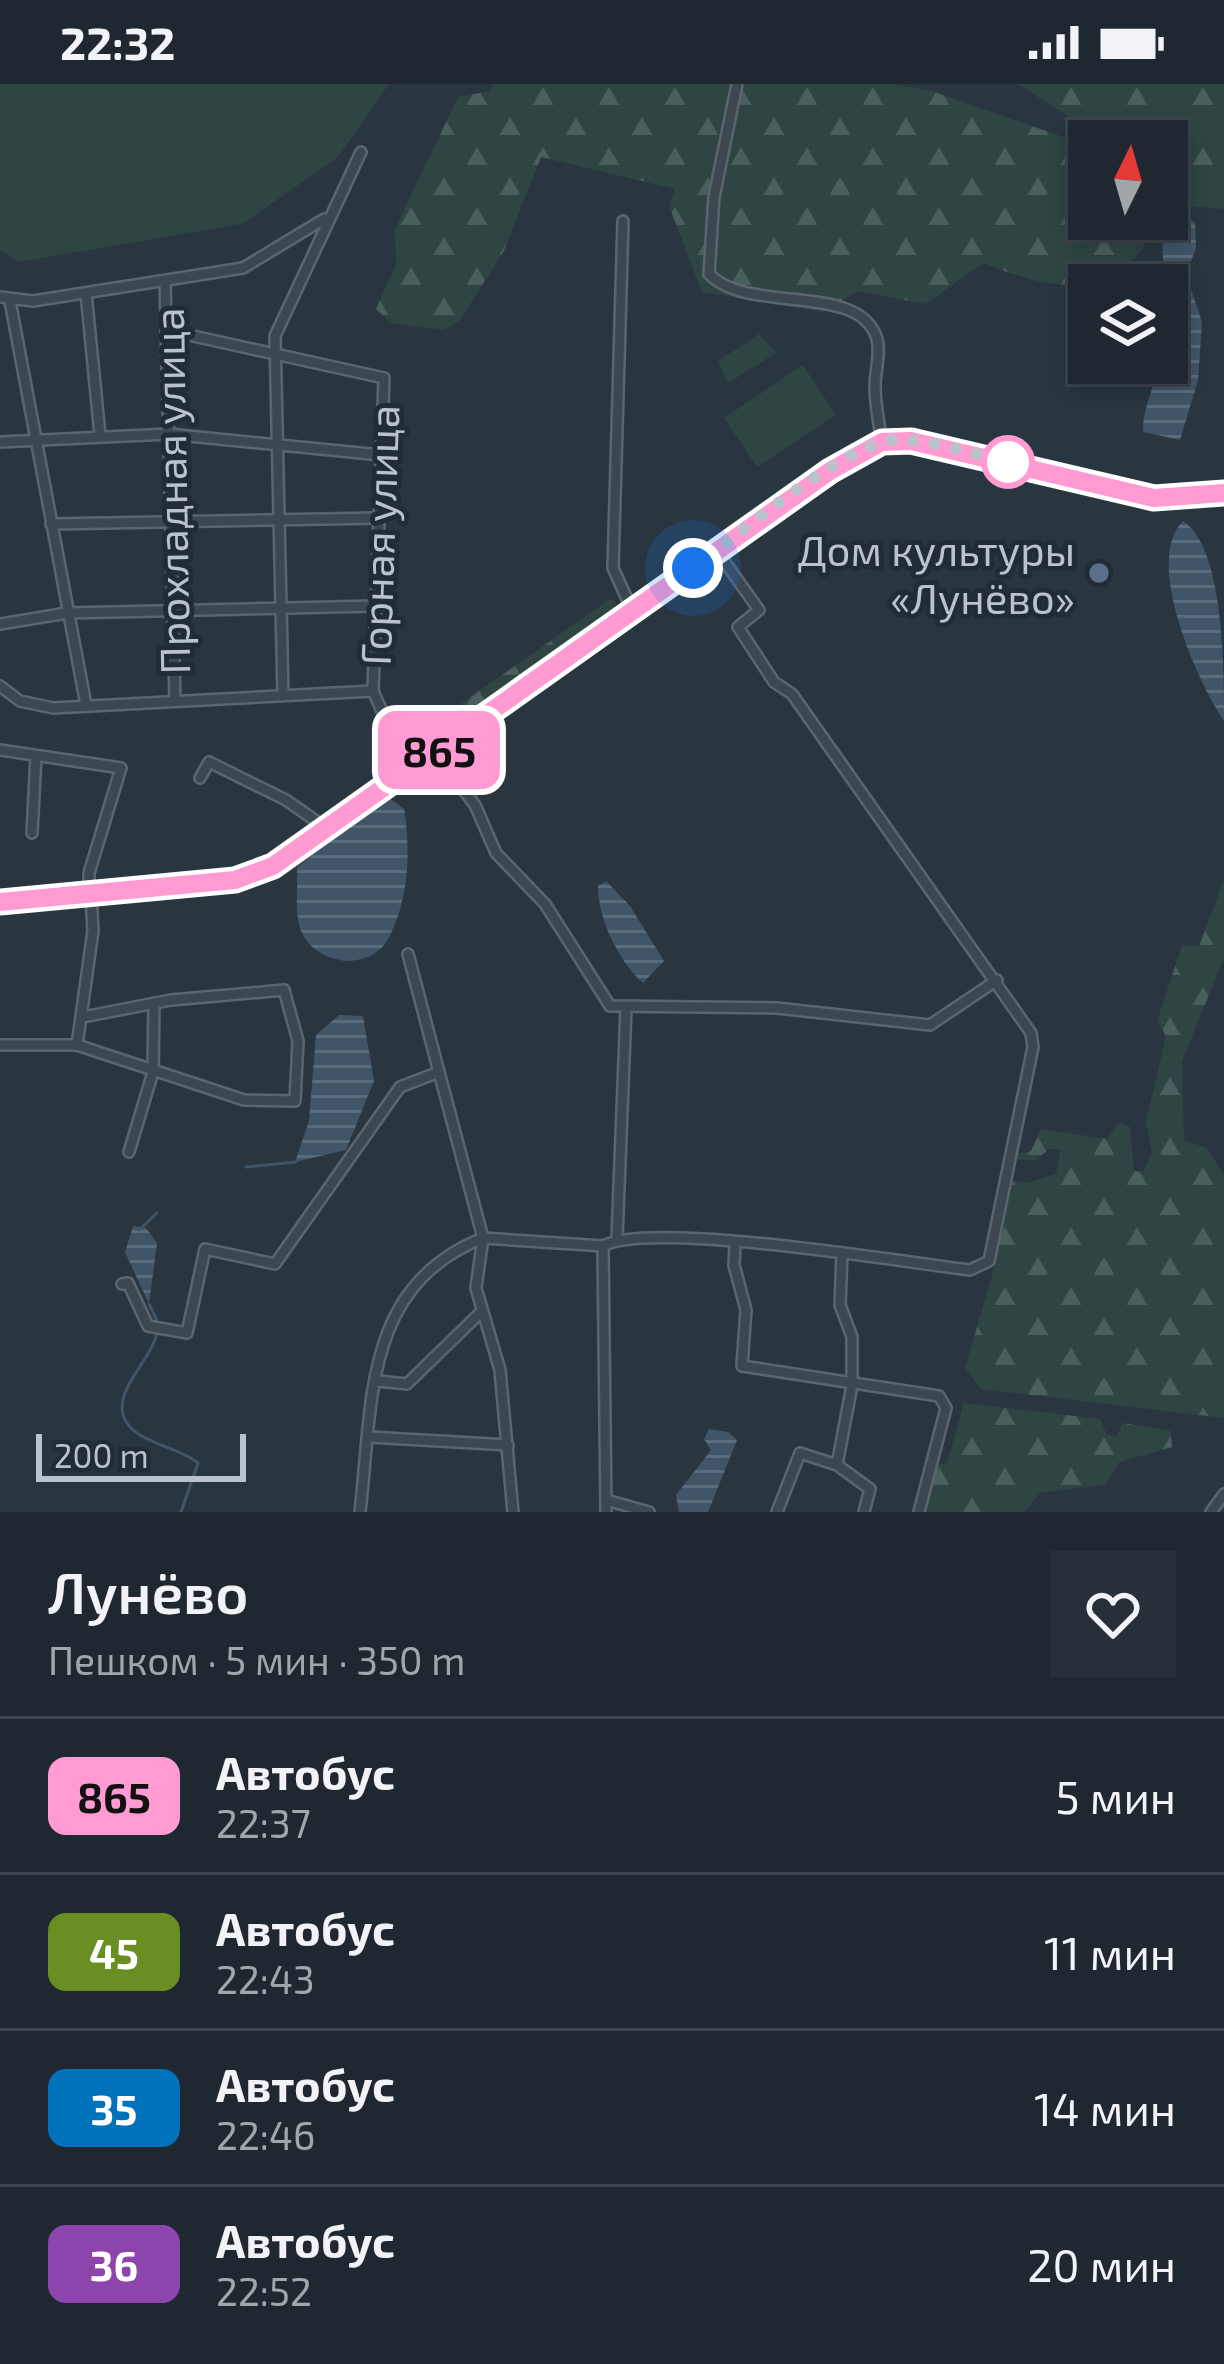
<!DOCTYPE html>
<html lang="ru">
<head>
<meta charset="utf-8">
<style>
  :root { --surface:#1f2830; --page:#273038; --text:#f1f3f6; --muted:#a1a6ab; --line:#3c444c }
  body { margin:0; font-family:"Exo 2",sans-serif; background:var(--page); color:var(--text); height:100vh; display:flex; flex-direction:column; font-size:45px; white-space:nowrap }
  * { box-sizing:border-box; margin:0 }
  p { font-size:39px; color:var(--muted) }
  .icon { flex:none; width:66px; height:66px; fill:none; stroke:currentColor; stroke-width:2; stroke-linecap:round; stroke-linejoin:round }
  .map { position:relative; height:1428px; overflow:hidden }
  .drawer { display:flex; flex-direction:column; background:var(--surface); flex:1 }
  .drawer>* { flex:none }
  .badge { padding:0 24px; border-radius:18px; font-size:42px; line-height:78px }
  .needle { width:78px; rotate:5deg }
  .tools { position:absolute; left:1068px; top:36px; display:grid; gap:24px }
  .tools a { display:grid; place-items:center; width:120px; height:120px; border-radius:0px; background:var(--surface); box-shadow:0 6px 18px #0003,0 0 0 3px var(--line); font-size:60px }
  .scale { position:absolute; left:36px; bottom:30px; width:210px; box-sizing:border-box; padding-left:12px; border:6px solid #bac2cb; border-top:0; font-size:33px; line-height:42px; white-space:nowrap; color:#bac2cb; -webkit-text-stroke:9px #222c36; paint-order:stroke }
  .you { position:absolute; width:60px; height:60px; margin:-30px; border:9px solid #fff; border-radius:50%; background:#1a73e8; box-shadow:0 0 0 18px #1a73e833 }
  .map>.badge { position:absolute; translate:-50% -50%; box-shadow:0 0 0 6px #fff }
  .round { display:grid; place-items:center; flex:none; width:126px; height:126px; border-radius:0px; background:var(--page) }
  .headline { display:flex; align-items:center; justify-content:space-between; height:204px; padding:0 48px }
  h1 { font-size:57px; font-weight:600; line-height:90px }
  ul { padding:0; list-style:none }
  li { display:flex; align-items:center; gap:36px; height:156px; padding:0 48px; border-top:3px solid var(--line) }
  li div { flex:1 }
  li b { display:block; font-size:45px }
  li em { font-style:normal }
  li .badge { min-width:132px; font-weight:700; text-align:center }
  .status { display:flex; justify-content:space-between; align-items:center; height:84px; padding:0 60px; background:var(--surface); direction:ltr }
  .status svg { height:33px; fill:currentColor }
  .map>svg:first-child { display:block }
</style>
</head>
<body>
<div class="status"><b>22:32</b><svg viewBox="0 0 49 12"><path d="M0 12V9h3v3zM5 12V6h3v6zM10 12V3h3v9zM15 12V0h3v12zM26 1h20v11H26zM47 4h2v5h-2z"/></svg></div>
<div class="map">
<svg width="1224" height="1428" viewBox="0 0 1224 1428">
  <defs>
    <pattern id="forest-firs" width="22" height="20" patternUnits="userSpaceOnUse" patternTransform="scale(3)"><rect width="22" height="20" fill="#2e4543"/><path d="M5 1l3.5 6h-7zM16 11l3.5 6h-7z" fill="#4a5e5d"/></pattern>
    <pattern id="water-rules" width="6" height="5" patternUnits="userSpaceOnUse" patternTransform="scale(3)"><rect width="6" height="5" fill="#415568"/><path d="M0 2.5h6" fill="none" stroke="#5a6c7c"/></pattern>
  </defs>
  <rect width="100%" height="100%" fill="#293640"/>
  <g fill="#2e4543">
    <path d="M 0,0 L 389,0 L 338,73 L 242,140 L 19,178 L 0,166 Z"/>
    <path d="M 759,250 L 776,269 L 728,299 L 718,277 Z"/>
    <path d="M 803,281 L 836,331 L 757,383 L 724,334 Z"/>
  </g>
  <g fill="url(#forest-firs)">
    <path d="M 493,0 L 893,0 L 932,7 L 1089,62 L 1089,135 L 1150,135 L 1139,148 L 1145,161 C 1104,220 1041,202 983,179 L 926,220 L 857,207 L 823,228 L 702,208 L 669,122 L 675,105 L 541,73 L 503,169 L 459,237 L 444,246 L 391,239 L 376,225 L 396,181 L 395,145 L 458,13 L 490,7 Z"/>
    <path d="M 1018,0 L 1224,0 L 1224,125 L 1188,122 L 1191,76 L 1178,63 L 1167,64 L 1167,57 L 1126,57 L 1119,49 L 1066,31 Z"/>
    <path d="M 610,515 L 616,518 L 615,526 L 430,658 L 424,649 L 428,643 Z"/>
    <path d="M 1224,796 L 1224,874 L 1182,977 L 1184,1056 L 1207,1064 L 1224,1092 L 1224,1334 L 981,1305 L 965,1284 L 992,1192 L 1013,1096 L 1026,1099 L 1056,1090 L 1061,1065 L 1049,1065 L 1035,1077 L 1017,1075 L 1017,1070 L 1031,1067 L 1041,1045 L 1107,1055 L 1118,1039 L 1130,1043 L 1134,1087 L 1143,1088 L 1152,1069 L 1146,1038 L 1166,952 L 1157,937 L 1182,861 L 1199,862 Z"/>
    <path d="M 964,1319 L 1100,1335 L 1107,1351 L 1116,1353 L 1123,1339 L 1171,1347 L 1172,1363 L 1119,1378 L 1106,1400 L 1040,1409 L 1024,1428 L 919,1428 L 928,1382 L 947,1379 Z"/>
  </g>
  <g fill="url(#water-rules)">
    <path d="M 1182,133 L 1195,138 L 1196,164 L 1186,190 L 1202,238 L 1198,296 L 1180,356 L 1143,348 C 1142,326 1155,302 1159,279 L 1167,279 L 1162,147 L 1170,134 Z"/>
    <path d="M 1183,437 C 1224,463 1224,587 1224,637 C 1197,598 1143,476 1183,437 Z"/>
    <path d="M 388,713 L 404,725 C 411,766 409,817 388,855 C 370,888 317,881 302,849 C 294,832 298,802 297,783 Z"/>
    <path d="M 606,797 L 630,822 L 664,877 L 643,899 C 619,878 598,835 598,802 Z"/>
    <path d="M 339,931 L 363,932 L 374,997 L 346,1066 L 295,1078 L 309,1037 L 316,951 Z"/>
    <path d="M 133,1142 L 146,1144 L 157,1159 L 149,1220 L 125,1168 Z"/>
    <path d="M 709,1345 L 728,1348 L 737,1356 L 708,1428 L 679,1428 L 676,1411 L 711,1366 L 704,1355 Z"/>
  </g>
  <g fill="none" stroke-linecap="round" stroke-linejoin="round">
    <g stroke="#415568" stroke-width="3">
      <path d="M 246,1083 L 296,1078"/>
      <path d="M 139,1146 L 157,1129"/>
      <path d="M 149,1220 L 158,1239"/>
      <path d="M 157,1248 C 153,1277 103,1313 130,1343 C 146,1360 180,1364 198,1379 L 181,1428"/>
    </g>
    <g stroke="#5b656e" stroke-width="14">
      <g id="street">
        <path d="M 737,0 L 714,113 L 709,190 C 748,231 860,197 877,255 C 881,268 875,288 875,302 C 875,320 879,340 882,358"/>
        <path d="M 623,137 L 613,484 L 633,528"/>
        <path d="M 165,197 L 175,617"/>
        <path d="M 86,209 L 100,351"/>
        <path d="M 0,213 L 33,217 L 243,184 L 324,135"/>
        <path d="M 10,217 L 86,621"/>
        <path d="M 166,246 L 384,294 L 373,607 L 385,634 L 435,669 L 475,721 L 496,769 L 545,820 L 610,922 L 777,924 L 930,941 L 997,896"/>
        <path d="M 0,358 L 168,350 L 381,371"/>
        <path d="M 51,440 L 379,434"/>
        <path d="M 0,540 L 67,529 L 375,522"/>
        <path d="M 0,602 L 20,617 L 53,624 L 373,607"/>
        <path d="M 283,612 L 275,252 L 361,68"/>
        <path d="M 0,666 L 121,684 L 89,789 L 89,812"/>
        <path d="M 200,694 L 209,678 L 286,716 L 326,744"/>
        <path d="M 32,749 L 36,672"/>
        <path d="M 0,961 L 77,961 L 244,1016 L 295,1017 L 298,957 L 284,906 L 171,916 L 83,933"/>
        <path d="M 77,961 L 93,847 L 91,812"/>
        <path d="M 129,1068 L 153,988 L 154,919"/>
        <path d="M 617,1154 L 626,925"/>
        <path d="M 735,1161 L 734,1181 L 746,1226 L 742,1282 L 939,1312 L 946,1324 L 919,1428"/>
        <path d="M 603,1162 L 606,1428"/>
        <path d="M 842,1170 L 840,1221 L 852,1253 L 852,1301 L 837,1381 L 870,1405 L 864,1428"/>
        <path d="M 122,1200 L 128,1199 L 148,1242 L 187,1249 L 205,1165 L 275,1180 L 400,1003 L 439,988 L 408,870"/>
        <path d="M 378,1297 L 407,1300 L 481,1228"/>
        <path d="M 369,1353 L 508,1361"/>
        <path d="M 606,1416 L 649,1428"/>
        <path d="M 360,1428 C 373,1317 363,1202 483,1154 L 439,988"/>
        <path d="M 513,1428 L 500,1286 L 476,1204 L 483,1154 L 603,1162 C 651,1136 902,1178 970,1186 L 989,1177 L 1033,963 L 1031,949 L 792,610 L 774,598 L 738,543 L 759,526 L 717,467"/>
        <path d="M 777,1428 L 800,1369 L 837,1381"/>
        <path d="M 1211,1428 L 1224,1410"/>
      </g>
    </g>
    <g stroke="#5b656e" stroke-width="16">
      <path id="secondary" d="M 0,817 L 235,796 L 273,782 L 788,415 L 853,371 L 882,358 L 911,357 L 1154,414 L 1224,409"/>
    </g>
    <use href="#street" stroke="#3d4750" stroke-width="9"/>
    <use href="#secondary" stroke="#4c5763" stroke-width="12"/>
  </g>
  <g fill="none" stroke-linecap="round" stroke-linejoin="round">
    <g stroke="#fff" stroke-width="27">
      <path id="line" d="M 0,818 L 235,796 L 273,782 L 830,387 L 882,358 L 911,357 L 1154,414 L 1224,409"/>
    </g>
    <use href="#line" stroke="#ff9ad2" stroke-width="18"/>
    <path stroke="#bac2cb" stroke-width="12" stroke-dasharray="0 21.6" d="M 693,484 C 736,453 845,359 895,356 C 930,354 982,373 1008,378"/>
  </g>
  <circle fill="#fff" stroke="#ff9ad2" stroke-width="6" cx="1008" cy="378" r="24"/>
  <circle fill="#5c6f8a" stroke="#222c36" stroke-width="4.5" cx="1099" cy="489" r="12"/>
  <g text-anchor="middle" dominant-baseline="central" stroke-width="10" stroke-linejoin="round" paint-order="stroke">
    <g font-size="42" fill="#bac2cb" stroke="#222c36">
      <text transform="translate(170 407) rotate(-91)">Прохладная улица</text>
      <text transform="translate(378 451) rotate(-88)">Горная улица</text>
    </g>
    <g font-size="42" fill="#bac2cb" stroke="#222c36" text-anchor="end">
      <text x="1075" y="465">Дом культуры<tspan x="1075" dy="48">«Лунёво»</tspan></text>
    </g>
  </g>
</svg>
<div class="tools">
<a><svg class="needle" viewBox="-14 -14 28 28"><path d="M0-13l5 13h-10z" fill="#e53935"/><path d="M0 13l5-13h-10z" fill="#a1a6ab"/></svg></a>
<a><svg class="icon" aria-label="layers" viewBox="0 0 24 24"><path d="M12 4l9 5-9 5-9-5zM3 14l9 5 9-5"/></svg></a>
</div>
<div class="scale">200 m</div>
<div class="you" style="left:693px;top:484px"></div>
<b class="badge" style="left:439px;top:666px;background:#ff9ad2;color:#111">865</b>
</div>
<section class="drawer">
<div class="headline"><div><h1>Лунёво</h1><p>Пешком · 5 мин · 350 m</p></div><a class="round"><svg class="icon" aria-label="heart" viewBox="0 0 24 24"><path d="M12 20l-8-8c-3-5 5-10 8-4 3-6 11-1 8 4z"/></svg></a></div>
<ul>
<li><span class="badge" style="background:#ff9ad2;color:#111">865</span><div><b>Автобус</b><p>22:37</p></div><em>5 мин</em></li>
<li><span class="badge" style="background:#6b8e23;color:#fff">45</span><div><b>Автобус</b><p>22:43</p></div><em>11 мин</em></li>
<li><span class="badge" style="background:#0072bc;color:#fff">35</span><div><b>Автобус</b><p>22:46</p></div><em>14 мин</em></li>
<li><span class="badge" style="background:#8e44ad;color:#fff">36</span><div><b>Автобус</b><p>22:52</p></div><em>20 мин</em></li>
</ul>
</section>
</body>
</html>
